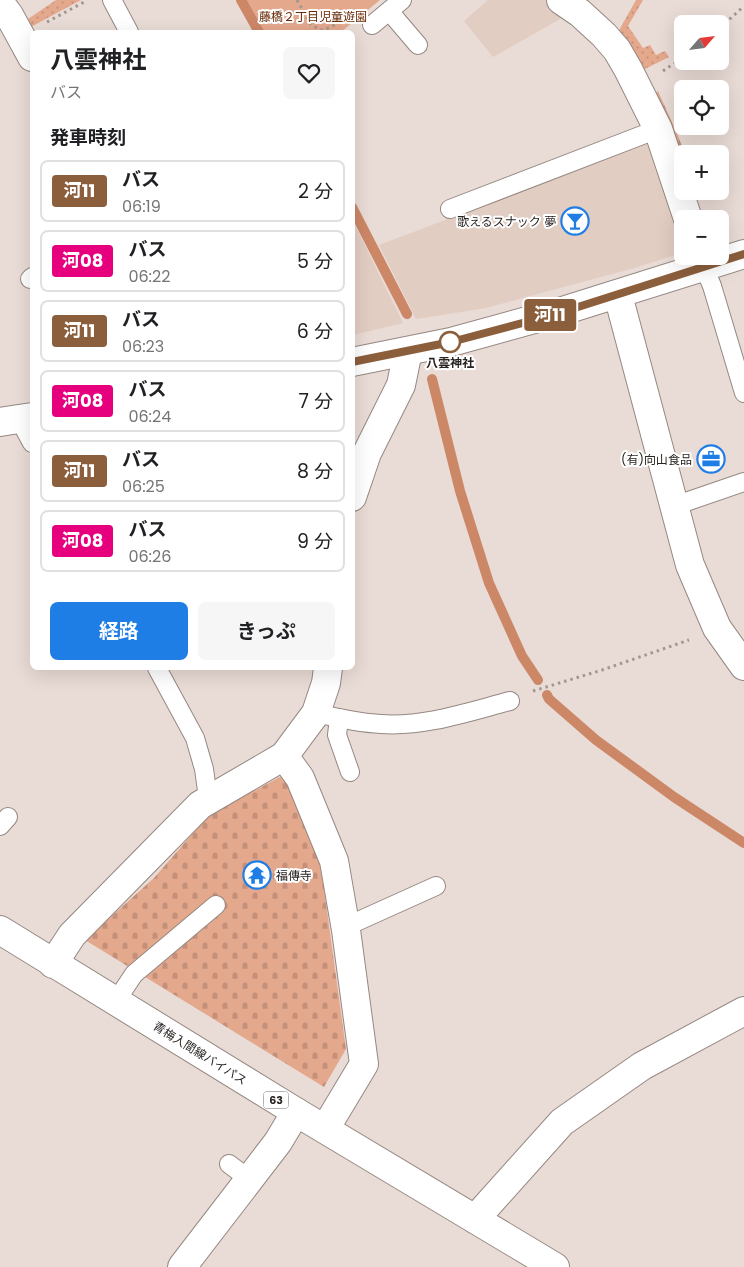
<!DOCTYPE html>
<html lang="ja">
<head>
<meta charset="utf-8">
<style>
  :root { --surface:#fff; --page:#f6f6f6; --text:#202124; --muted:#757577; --line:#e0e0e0; --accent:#1f7de6 }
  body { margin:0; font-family:Poppins,"Noto Sans JP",sans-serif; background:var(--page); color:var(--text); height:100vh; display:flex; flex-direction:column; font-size:19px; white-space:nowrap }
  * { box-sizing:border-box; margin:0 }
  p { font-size:16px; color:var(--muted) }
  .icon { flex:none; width:28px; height:28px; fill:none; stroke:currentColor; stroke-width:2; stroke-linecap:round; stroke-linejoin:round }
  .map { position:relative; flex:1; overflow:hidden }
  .sheet { position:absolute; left:30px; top:30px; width:325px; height:640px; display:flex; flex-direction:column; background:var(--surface); border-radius:8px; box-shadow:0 5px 20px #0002 }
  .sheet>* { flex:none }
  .badge { padding:0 10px; border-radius:4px; font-size:18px; line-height:32px }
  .needle { width:32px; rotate:62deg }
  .tools { position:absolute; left:674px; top:15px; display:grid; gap:10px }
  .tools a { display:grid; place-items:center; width:55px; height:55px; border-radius:8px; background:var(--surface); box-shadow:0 5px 20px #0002; font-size:25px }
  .map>.badge { position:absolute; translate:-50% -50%; box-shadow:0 0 0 2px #fff }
  h2 { padding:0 20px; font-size:19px; line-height:45px }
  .round { display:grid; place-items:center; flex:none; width:52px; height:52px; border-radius:8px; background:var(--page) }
  .headline { display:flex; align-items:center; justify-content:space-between; height:85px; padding:0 20px }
  h1 { font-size:24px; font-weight:700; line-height:38px }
  .cta { display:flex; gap:10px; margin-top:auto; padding:10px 20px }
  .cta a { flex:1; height:58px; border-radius:8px; background:var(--accent); color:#fff; font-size:20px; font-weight:700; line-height:58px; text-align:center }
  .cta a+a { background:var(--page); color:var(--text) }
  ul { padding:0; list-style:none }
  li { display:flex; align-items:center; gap:15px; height:62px; margin:0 10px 8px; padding:0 10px; border:2px solid var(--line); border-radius:8px }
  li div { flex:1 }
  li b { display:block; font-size:19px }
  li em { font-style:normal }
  li .badge { min-width:55px; font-weight:700; text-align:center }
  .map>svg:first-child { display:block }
</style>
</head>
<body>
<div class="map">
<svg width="744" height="1267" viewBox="0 0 744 1267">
  <defs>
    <pattern id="grass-dots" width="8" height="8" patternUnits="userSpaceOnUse" patternTransform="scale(1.25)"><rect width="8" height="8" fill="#e4a88d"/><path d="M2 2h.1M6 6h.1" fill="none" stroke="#c49079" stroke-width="1.8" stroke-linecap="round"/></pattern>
    <pattern id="forest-firs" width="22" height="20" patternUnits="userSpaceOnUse" patternTransform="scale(1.25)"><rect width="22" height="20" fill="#e4a88d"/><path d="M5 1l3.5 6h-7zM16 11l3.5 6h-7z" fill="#c49079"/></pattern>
    <pattern id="cemetery-stones" width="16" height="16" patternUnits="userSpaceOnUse" patternTransform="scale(1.25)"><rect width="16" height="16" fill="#e4a88d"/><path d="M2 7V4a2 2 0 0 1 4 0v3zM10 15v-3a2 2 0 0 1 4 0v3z" fill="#c49079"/></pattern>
  </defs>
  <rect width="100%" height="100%" fill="#e9dbd5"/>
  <g fill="#e2cdc3">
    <path d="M 488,0 L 547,0 L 569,14 L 493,57 L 464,21 Z"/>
    <path d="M 654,141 L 682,225 L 682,253 L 631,269 L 486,308 L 416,319 L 379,245 Z"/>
    <path d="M 354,223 L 403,323 L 353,335 L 352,224 Z"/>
  </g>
  <g fill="url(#grass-dots)">
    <path d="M 56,0 L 81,0 L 29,28 L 25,21 Z"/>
    <path d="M 636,0 L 643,0 L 628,26 L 643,48 L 650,45 L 656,55 L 665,51 L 669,57 L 639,72 L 617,34 Z"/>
  </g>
  <path fill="url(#forest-firs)" d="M 658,91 L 677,133 L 685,154 L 682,154 L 682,172 L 652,96 Z"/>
  <path fill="url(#cemetery-stones)" d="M 287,773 L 321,867 L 346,1049 L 324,1087 L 85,940 L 154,878 L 208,816 Z"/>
  <path fill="#e4a88d" d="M 246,0 L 380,0 L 341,32 L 264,32 Z"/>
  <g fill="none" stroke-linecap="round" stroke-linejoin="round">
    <g stroke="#cc8767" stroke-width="10">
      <path d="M 241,0 L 259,32"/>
      <path d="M 352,207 L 407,314"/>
      <path d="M 432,379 L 460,491 L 489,583 L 522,656 L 538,680"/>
      <path d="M 547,695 L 549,699 L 596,740 L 674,797 L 744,843"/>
    </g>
    <g stroke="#958882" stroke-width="20">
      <g id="service">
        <path d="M 112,0 L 129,32"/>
        <path d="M 389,11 L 418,45"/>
        <path d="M 372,25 L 402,0"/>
        <path d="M 450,209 L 658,129"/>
        <path d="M 704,267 L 712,286 L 744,393"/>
        <path d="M 30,279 L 32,277"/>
        <path d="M 19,419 L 32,443"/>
        <path d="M 674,506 L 744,482"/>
        <path d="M 157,668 L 195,738 L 204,769 L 208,798"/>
        <path d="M 316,713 C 337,718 359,723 381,724 C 425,727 468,712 510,701"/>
        <path d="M 339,718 L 337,735 L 350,772"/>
        <path d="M 0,826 L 8,817"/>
        <path d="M 345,927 L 436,886"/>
        <path d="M 116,1001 L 134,974 L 216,905"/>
        <path d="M 229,1164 L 249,1179"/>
      </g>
    </g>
    <g stroke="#958882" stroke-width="30">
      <g id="minor">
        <path d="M 561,0 L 580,13 L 604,35 L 617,50 L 628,69 L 658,129 L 688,219"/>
        <path d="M 0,3 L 9,15 L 32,57"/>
        <path d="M 618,295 L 690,565 L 717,628 L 744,666"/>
        <path d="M 352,497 L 367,453 L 401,385 L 408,351"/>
        <path d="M 284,756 L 300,778 L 334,861 L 346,930 L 364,1064 L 325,1129"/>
        <path d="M 53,964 L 72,935 L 200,805 L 284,756 L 316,713 L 326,683 L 328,668"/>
        <path d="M 475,1219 L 562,1122 L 642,1066 L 744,1011"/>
        <path d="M 182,1267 L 278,1142 L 296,1112"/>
      </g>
    </g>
    <g stroke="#958882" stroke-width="30">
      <g id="secondary">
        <path d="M 352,362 L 451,342 L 556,313 L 744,254"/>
        <path d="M 0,422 L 32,417"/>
      </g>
    </g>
    <g stroke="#958882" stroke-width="30">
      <path id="primary" d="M 0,930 L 296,1112 L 555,1267"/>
    </g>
    <g stroke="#a19792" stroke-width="3" stroke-dasharray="2.5 4" stroke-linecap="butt">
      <path d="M 297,0 L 311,25 L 321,30 L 332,27 L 347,13"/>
      <path d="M 47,22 L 86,1"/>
      <path d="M 720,28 L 744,6"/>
      <path d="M 663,71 L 682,58"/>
      <path d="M 533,691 L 602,670 L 689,640"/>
    </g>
    <use href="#service" stroke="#fff" stroke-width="18"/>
    <use href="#minor" stroke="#fff" stroke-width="28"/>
    <use href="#secondary" stroke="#fff" stroke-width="28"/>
    <use href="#primary" stroke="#fff" stroke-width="28"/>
  </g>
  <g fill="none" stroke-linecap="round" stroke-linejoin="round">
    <g stroke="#fff" stroke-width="11">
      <path id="line" d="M 352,362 L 451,342 L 556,314 L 744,254"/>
    </g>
    <use href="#line" stroke="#8b5e3c" stroke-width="8"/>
  </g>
  <defs>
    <g id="bar-ring" transform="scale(1.4375)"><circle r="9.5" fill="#fff" stroke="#1f7de6" stroke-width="1.5"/><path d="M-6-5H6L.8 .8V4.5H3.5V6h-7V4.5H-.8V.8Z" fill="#1f7de6"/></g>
    <g id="office-ring" transform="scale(1.4375)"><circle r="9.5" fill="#fff" stroke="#1f7de6" stroke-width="1.5"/><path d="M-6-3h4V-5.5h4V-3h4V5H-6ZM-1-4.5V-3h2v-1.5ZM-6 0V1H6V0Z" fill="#1f7de6"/></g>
    <g id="temple-ring" transform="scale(1.4375)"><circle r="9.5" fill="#fff" stroke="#1f7de6" stroke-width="1.5"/><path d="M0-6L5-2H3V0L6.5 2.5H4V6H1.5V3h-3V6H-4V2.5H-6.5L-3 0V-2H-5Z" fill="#1f7de6"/></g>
  </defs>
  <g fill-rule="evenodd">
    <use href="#bar-ring" x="575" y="221"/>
    <use href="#office-ring" x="711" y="459"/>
    <use href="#temple-ring" x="257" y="875"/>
  </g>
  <circle fill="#fff" stroke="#8b5e3c" stroke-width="2.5" cx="450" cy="342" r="10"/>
  <g text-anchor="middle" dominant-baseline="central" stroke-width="4" stroke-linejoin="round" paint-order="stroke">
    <rect fill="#fff" stroke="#686564" stroke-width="1" x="263.5" y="1091.5" width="25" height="17" rx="4"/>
    <g font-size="11" font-weight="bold" fill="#282321">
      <text x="276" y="1100">63</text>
    </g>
    <g font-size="12" fill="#692a05" stroke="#fff">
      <text x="313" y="16">藤橋２丁目児童遊園</text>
    </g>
    <g font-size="12" fill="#282321" stroke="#fff" text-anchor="end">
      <text x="556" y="221">歌えるスナック 夢</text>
      <text x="692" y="459">(有)向山食品</text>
      <text x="276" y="875" text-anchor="start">福傳寺</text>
    </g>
    <g font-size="12" font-weight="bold" fill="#282321" stroke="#fff">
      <text x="450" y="362">八雲神社</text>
    </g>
    <g font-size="12" fill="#282321" stroke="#fff">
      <text transform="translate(200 1053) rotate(32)">青梅入間線バイパス</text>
    </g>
  </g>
</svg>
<div class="tools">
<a><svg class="needle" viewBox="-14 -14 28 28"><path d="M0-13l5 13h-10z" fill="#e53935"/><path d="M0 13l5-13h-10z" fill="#757577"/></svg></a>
<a><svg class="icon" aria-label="locate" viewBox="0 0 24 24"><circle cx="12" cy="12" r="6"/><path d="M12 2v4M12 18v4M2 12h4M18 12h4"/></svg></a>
<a>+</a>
<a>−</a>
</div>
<b class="badge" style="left:550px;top:315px;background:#8b5e3c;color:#fff">河11</b>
<section class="sheet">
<div class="headline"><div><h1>八雲神社</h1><p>バス</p></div><a class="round"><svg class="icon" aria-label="heart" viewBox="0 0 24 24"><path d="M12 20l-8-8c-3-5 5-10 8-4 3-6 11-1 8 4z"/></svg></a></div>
<h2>発車時刻</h2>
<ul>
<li><span class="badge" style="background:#8b5e3c;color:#fff">河11</span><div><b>バス</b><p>06:19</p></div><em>2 分</em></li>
<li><span class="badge" style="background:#e6007e;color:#fff">河08</span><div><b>バス</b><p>06:22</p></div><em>5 分</em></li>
<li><span class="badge" style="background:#8b5e3c;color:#fff">河11</span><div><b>バス</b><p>06:23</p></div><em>6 分</em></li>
<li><span class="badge" style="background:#e6007e;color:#fff">河08</span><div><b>バス</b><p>06:24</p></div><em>7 分</em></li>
<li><span class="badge" style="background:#8b5e3c;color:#fff">河11</span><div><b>バス</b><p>06:25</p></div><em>8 分</em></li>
<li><span class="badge" style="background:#e6007e;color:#fff">河08</span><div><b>バス</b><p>06:26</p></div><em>9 分</em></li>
</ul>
<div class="cta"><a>経路</a><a>きっぷ</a></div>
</section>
</div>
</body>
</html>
